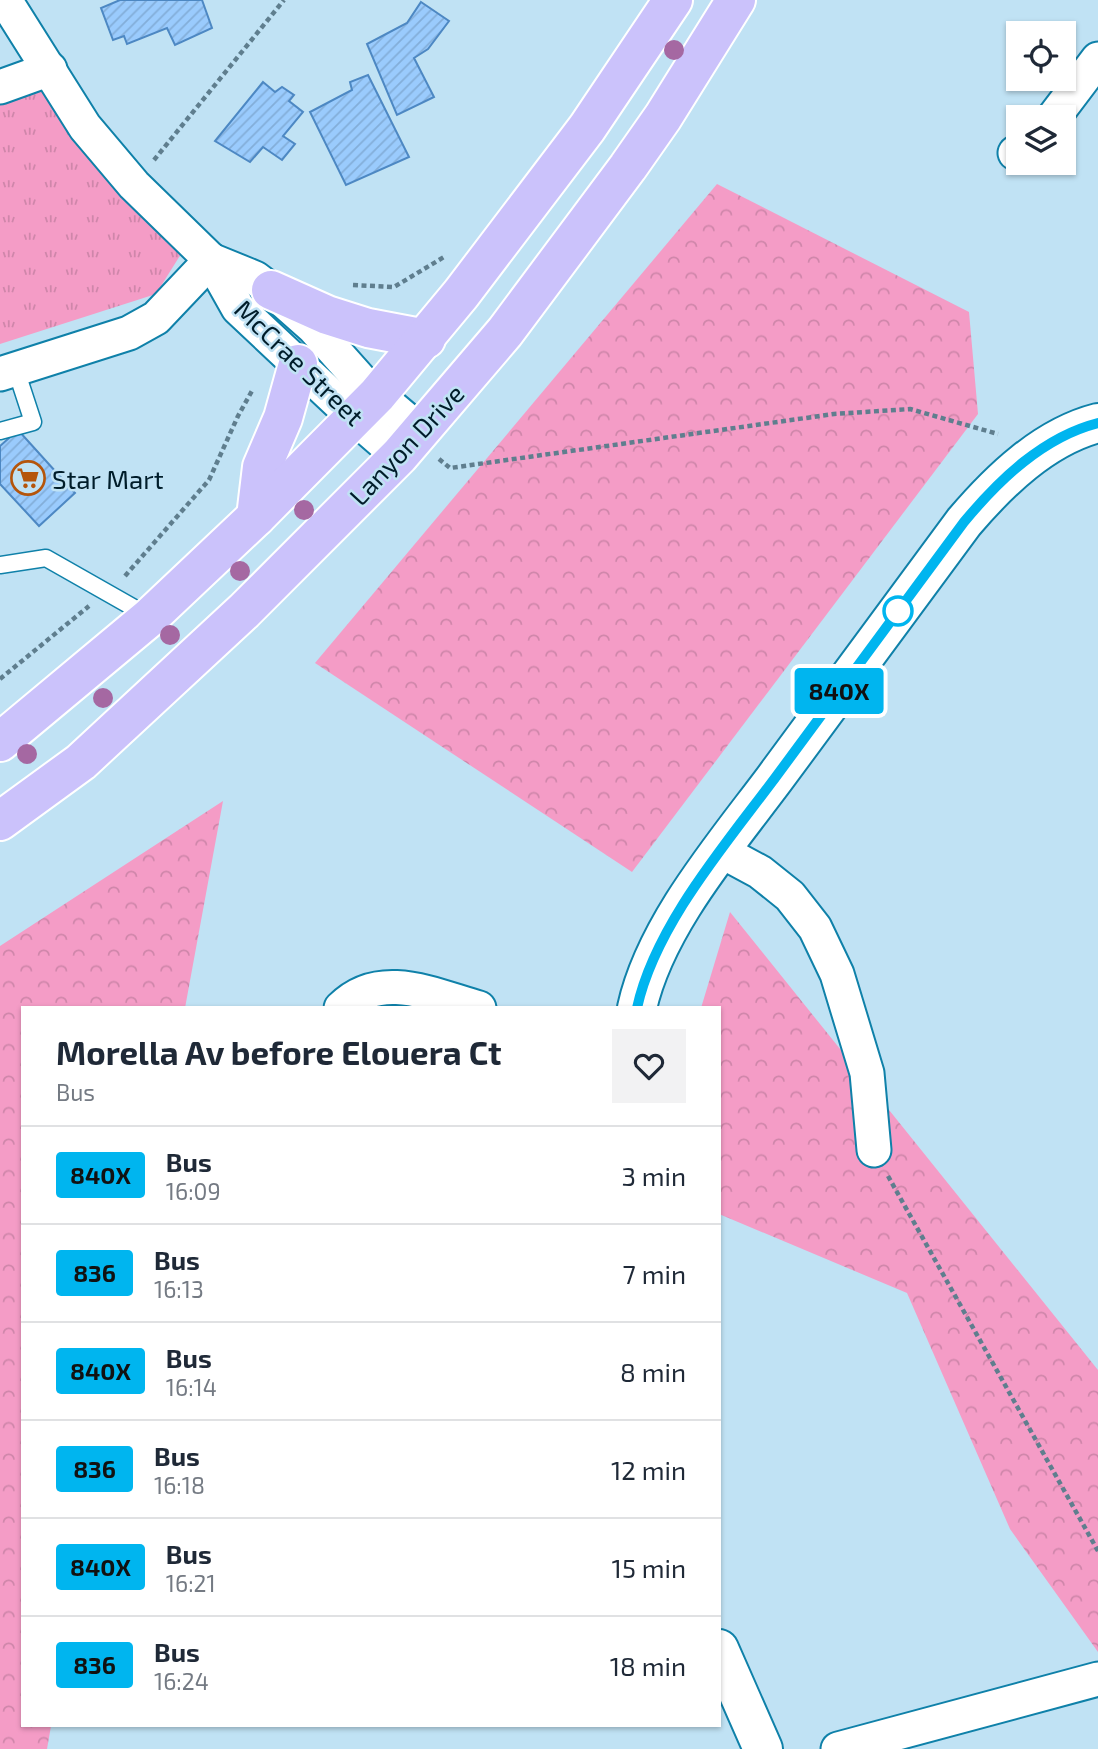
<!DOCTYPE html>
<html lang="en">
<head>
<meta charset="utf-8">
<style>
  :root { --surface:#fff; --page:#f2f2f3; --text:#1f2937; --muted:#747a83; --line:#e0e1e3 }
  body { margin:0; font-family:"Exo 2",sans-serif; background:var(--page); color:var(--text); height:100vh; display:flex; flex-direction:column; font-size:26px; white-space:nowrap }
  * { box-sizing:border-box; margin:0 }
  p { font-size:23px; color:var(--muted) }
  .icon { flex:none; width:38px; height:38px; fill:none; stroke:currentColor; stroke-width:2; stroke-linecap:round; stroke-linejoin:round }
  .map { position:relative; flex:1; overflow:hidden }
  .drawer { position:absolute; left:21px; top:1006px; width:700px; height:721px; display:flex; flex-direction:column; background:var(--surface); border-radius:0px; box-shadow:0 2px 5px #0004 }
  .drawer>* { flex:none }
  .badge { padding:0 14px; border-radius:5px; font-size:24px; line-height:46px }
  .controls { position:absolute; left:1006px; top:21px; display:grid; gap:14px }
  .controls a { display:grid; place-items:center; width:70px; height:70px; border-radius:0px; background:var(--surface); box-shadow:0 2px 5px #0004; font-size:35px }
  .map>.badge { position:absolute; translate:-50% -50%; box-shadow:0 0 0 4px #fff }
  .round { display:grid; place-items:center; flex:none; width:74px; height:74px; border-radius:0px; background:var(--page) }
  .overview { display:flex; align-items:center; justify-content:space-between; height:119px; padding:0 35px }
  h1 { font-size:33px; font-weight:700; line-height:52px }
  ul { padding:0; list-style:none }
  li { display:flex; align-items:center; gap:21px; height:98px; padding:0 35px; border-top:2px solid var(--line) }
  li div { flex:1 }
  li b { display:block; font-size:26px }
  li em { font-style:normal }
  li .badge { min-width:77px; font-weight:700; text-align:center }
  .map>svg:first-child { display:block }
</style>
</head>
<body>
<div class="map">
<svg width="1098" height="1749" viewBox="0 0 1098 1749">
  <defs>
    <pattern id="grass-tufts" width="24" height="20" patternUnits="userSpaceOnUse" patternTransform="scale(1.75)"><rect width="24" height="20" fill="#f49cc6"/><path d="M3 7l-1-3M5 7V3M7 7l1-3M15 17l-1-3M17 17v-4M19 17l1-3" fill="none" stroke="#cf86aa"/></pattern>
    <pattern id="forest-crowns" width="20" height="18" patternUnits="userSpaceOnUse" patternTransform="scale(1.75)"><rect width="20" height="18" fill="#f49cc6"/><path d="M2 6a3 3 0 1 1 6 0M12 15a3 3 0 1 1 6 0" fill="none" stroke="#cf86aa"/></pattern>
    <pattern id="building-hatch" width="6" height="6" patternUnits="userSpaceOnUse" patternTransform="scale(1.75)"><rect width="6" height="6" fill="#9acbfd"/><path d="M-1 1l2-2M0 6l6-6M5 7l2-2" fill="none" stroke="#83aed9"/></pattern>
  </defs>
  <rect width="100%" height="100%" fill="#c0e2f4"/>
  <path fill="url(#grass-tufts)" d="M 40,69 L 181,254 L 156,294 L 0,344 L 0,104 Z"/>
  <g fill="url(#forest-crowns)">
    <path d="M 717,184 L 969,312 L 978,414 L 632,872 L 315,663 Z"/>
    <path d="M 223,801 L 185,1008 L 23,1008 L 23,1726 L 51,1726 L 47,1749 L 0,1749 L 0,946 Z"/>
    <path d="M 730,912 L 1098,1370 L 1098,1652 L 1010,1529 L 907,1293 L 719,1214 L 719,1008 L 701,1008 Z"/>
  </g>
  <g fill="url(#building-hatch)" stroke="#4d88c3" stroke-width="2">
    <path d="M 120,0 L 202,0 L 212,28 L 175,45 L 167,28 L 127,44 L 124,36 L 113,40 L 101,8 Z"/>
    <path d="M 421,2 L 449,21 L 428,49 L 414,58 L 434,97 L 397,115 L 367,44 L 407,23 Z"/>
    <path d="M 368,75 L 409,157 L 346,185 L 310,112 L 352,90 L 350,82 Z"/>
    <path d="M 263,82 L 275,92 L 282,87 L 294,95 L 289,101 L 303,112 L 283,136 L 295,144 L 282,160 L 263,147 L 250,162 L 215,141 Z"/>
    <path d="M 18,430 L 75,493 L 39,526 L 0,484 L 0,446 Z"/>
  </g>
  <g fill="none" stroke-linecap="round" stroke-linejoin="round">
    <g stroke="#0f81a9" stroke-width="19">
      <g id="service">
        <path d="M 0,431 L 33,422 L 16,370"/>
        <path d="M 0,565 L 46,558 L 150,617"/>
      </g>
    </g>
    <g stroke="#0f81a9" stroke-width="37">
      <g id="minor">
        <path d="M 5,0 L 85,127 L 134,185 L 211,260 L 238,308 L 354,417 L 399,456"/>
        <path d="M 0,87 L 50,69"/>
        <path d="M 1054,117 L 1098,59"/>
        <path d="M 1015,153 L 1018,151"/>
        <path d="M 211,260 L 255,278 L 271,290 L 314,328 L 363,383 L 421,432"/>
        <path d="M 0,374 L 129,333 L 156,318 L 211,260"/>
        <path d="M 721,851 L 760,872 L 790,896 L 815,928 L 837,974 L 867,1073 L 874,1150"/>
        <path d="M 341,1008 C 380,969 433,995 479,1008"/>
        <path d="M 838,1749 L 1098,1679"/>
      </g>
    </g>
    <g stroke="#0f81a9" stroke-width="42">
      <g id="tertiary">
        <path d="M 637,1008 C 655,926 725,845 775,778 C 838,693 901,607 964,522 C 999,481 1044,437 1098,423"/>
        <path d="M 719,1649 L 763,1749"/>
      </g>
    </g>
    <g stroke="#fff" stroke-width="42">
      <g id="primary">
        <path d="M 271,290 L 327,315 L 368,328 L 426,339"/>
        <path d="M 256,517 L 262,467 L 283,418 L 298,364"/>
        <path d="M 0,742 L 150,617 L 256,517 L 377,395 L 461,294 L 587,128 L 673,0"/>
        <path d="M 0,821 L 81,762 L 244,611 L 399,456 L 505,332 L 628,167 L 663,117 L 736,0"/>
      </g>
    </g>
    <g stroke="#5f7e8e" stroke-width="4.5" stroke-dasharray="5 3.5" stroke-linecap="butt">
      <path d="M 154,160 L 284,0"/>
      <path d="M 353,285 L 394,287 L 444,257"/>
      <path d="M 439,459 L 450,468 L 834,414 L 910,409 L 998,434"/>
      <path d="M 125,576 L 209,480 L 238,416 L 253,389"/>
      <path d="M 0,679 L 89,606"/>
      <path d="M 888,1176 L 1098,1551"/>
    </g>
    <use href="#service" stroke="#fff" stroke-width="16"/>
    <use href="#minor" stroke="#fff" stroke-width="33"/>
    <use href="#tertiary" stroke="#fff" stroke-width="38"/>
    <use href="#primary" stroke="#cbc2fb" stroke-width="38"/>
  </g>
  <g fill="#a568a2">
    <circle cx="674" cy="50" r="10"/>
    <circle cx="304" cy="510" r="10"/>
    <circle cx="240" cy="571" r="10"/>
    <circle cx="170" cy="635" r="10"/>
    <circle cx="103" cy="698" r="10"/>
    <circle cx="27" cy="754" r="10"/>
  </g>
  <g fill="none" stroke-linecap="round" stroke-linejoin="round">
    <g stroke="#fff" stroke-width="16">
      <path id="line" d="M 637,1008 C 655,926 725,845 775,778 C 838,692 901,607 964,522 C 999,480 1043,437 1098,423"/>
    </g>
    <use href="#line" stroke="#00b5ef" stroke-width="10"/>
  </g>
  <defs>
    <g id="supermarket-ring" transform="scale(1.75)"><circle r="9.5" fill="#c0e2f4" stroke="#b5550b" stroke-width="1.5"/><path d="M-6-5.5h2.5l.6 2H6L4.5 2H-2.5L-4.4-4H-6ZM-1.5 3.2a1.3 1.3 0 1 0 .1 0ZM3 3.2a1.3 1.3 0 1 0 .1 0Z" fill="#b5550b"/></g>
  </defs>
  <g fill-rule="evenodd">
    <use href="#supermarket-ring" x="28" y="478"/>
  </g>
  <circle fill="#fff" stroke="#00b5ef" stroke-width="3.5" cx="898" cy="611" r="14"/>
  <g text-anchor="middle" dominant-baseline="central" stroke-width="5" stroke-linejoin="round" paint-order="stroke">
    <g font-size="26" fill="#001d2a" stroke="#c0e2f4">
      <text transform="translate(300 362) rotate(44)">McCrae Street</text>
      <text transform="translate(406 444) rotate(-47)">Lanyon Drive</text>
    </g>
    <g font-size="26" fill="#001d2a" stroke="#c0e2f4" text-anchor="start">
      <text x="52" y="478">Star Mart</text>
    </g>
  </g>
</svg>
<div class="controls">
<a><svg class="icon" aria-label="locate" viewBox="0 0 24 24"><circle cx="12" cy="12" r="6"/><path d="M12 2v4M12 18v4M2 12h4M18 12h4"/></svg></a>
<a><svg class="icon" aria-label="layers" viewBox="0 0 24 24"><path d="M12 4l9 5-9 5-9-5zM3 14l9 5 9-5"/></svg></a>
</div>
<b class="badge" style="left:839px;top:691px;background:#00b5ef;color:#111">840X</b>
<section class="drawer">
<div class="overview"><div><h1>Morella Av before Elouera Ct</h1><p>Bus</p></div><a class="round"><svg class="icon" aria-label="heart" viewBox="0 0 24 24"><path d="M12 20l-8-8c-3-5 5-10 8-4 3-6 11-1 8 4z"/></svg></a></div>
<ul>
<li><span class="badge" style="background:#00b5ef;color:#111">840X</span><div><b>Bus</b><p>16:09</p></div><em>3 min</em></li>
<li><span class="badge" style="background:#00b5ef;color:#111">836</span><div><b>Bus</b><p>16:13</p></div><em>7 min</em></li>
<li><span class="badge" style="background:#00b5ef;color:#111">840X</span><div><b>Bus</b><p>16:14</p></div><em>8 min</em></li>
<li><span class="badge" style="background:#00b5ef;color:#111">836</span><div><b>Bus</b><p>16:18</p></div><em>12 min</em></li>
<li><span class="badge" style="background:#00b5ef;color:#111">840X</span><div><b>Bus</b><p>16:21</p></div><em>15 min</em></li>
<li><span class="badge" style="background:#00b5ef;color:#111">836</span><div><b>Bus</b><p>16:24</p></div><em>18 min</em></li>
</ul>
</section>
</div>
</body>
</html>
